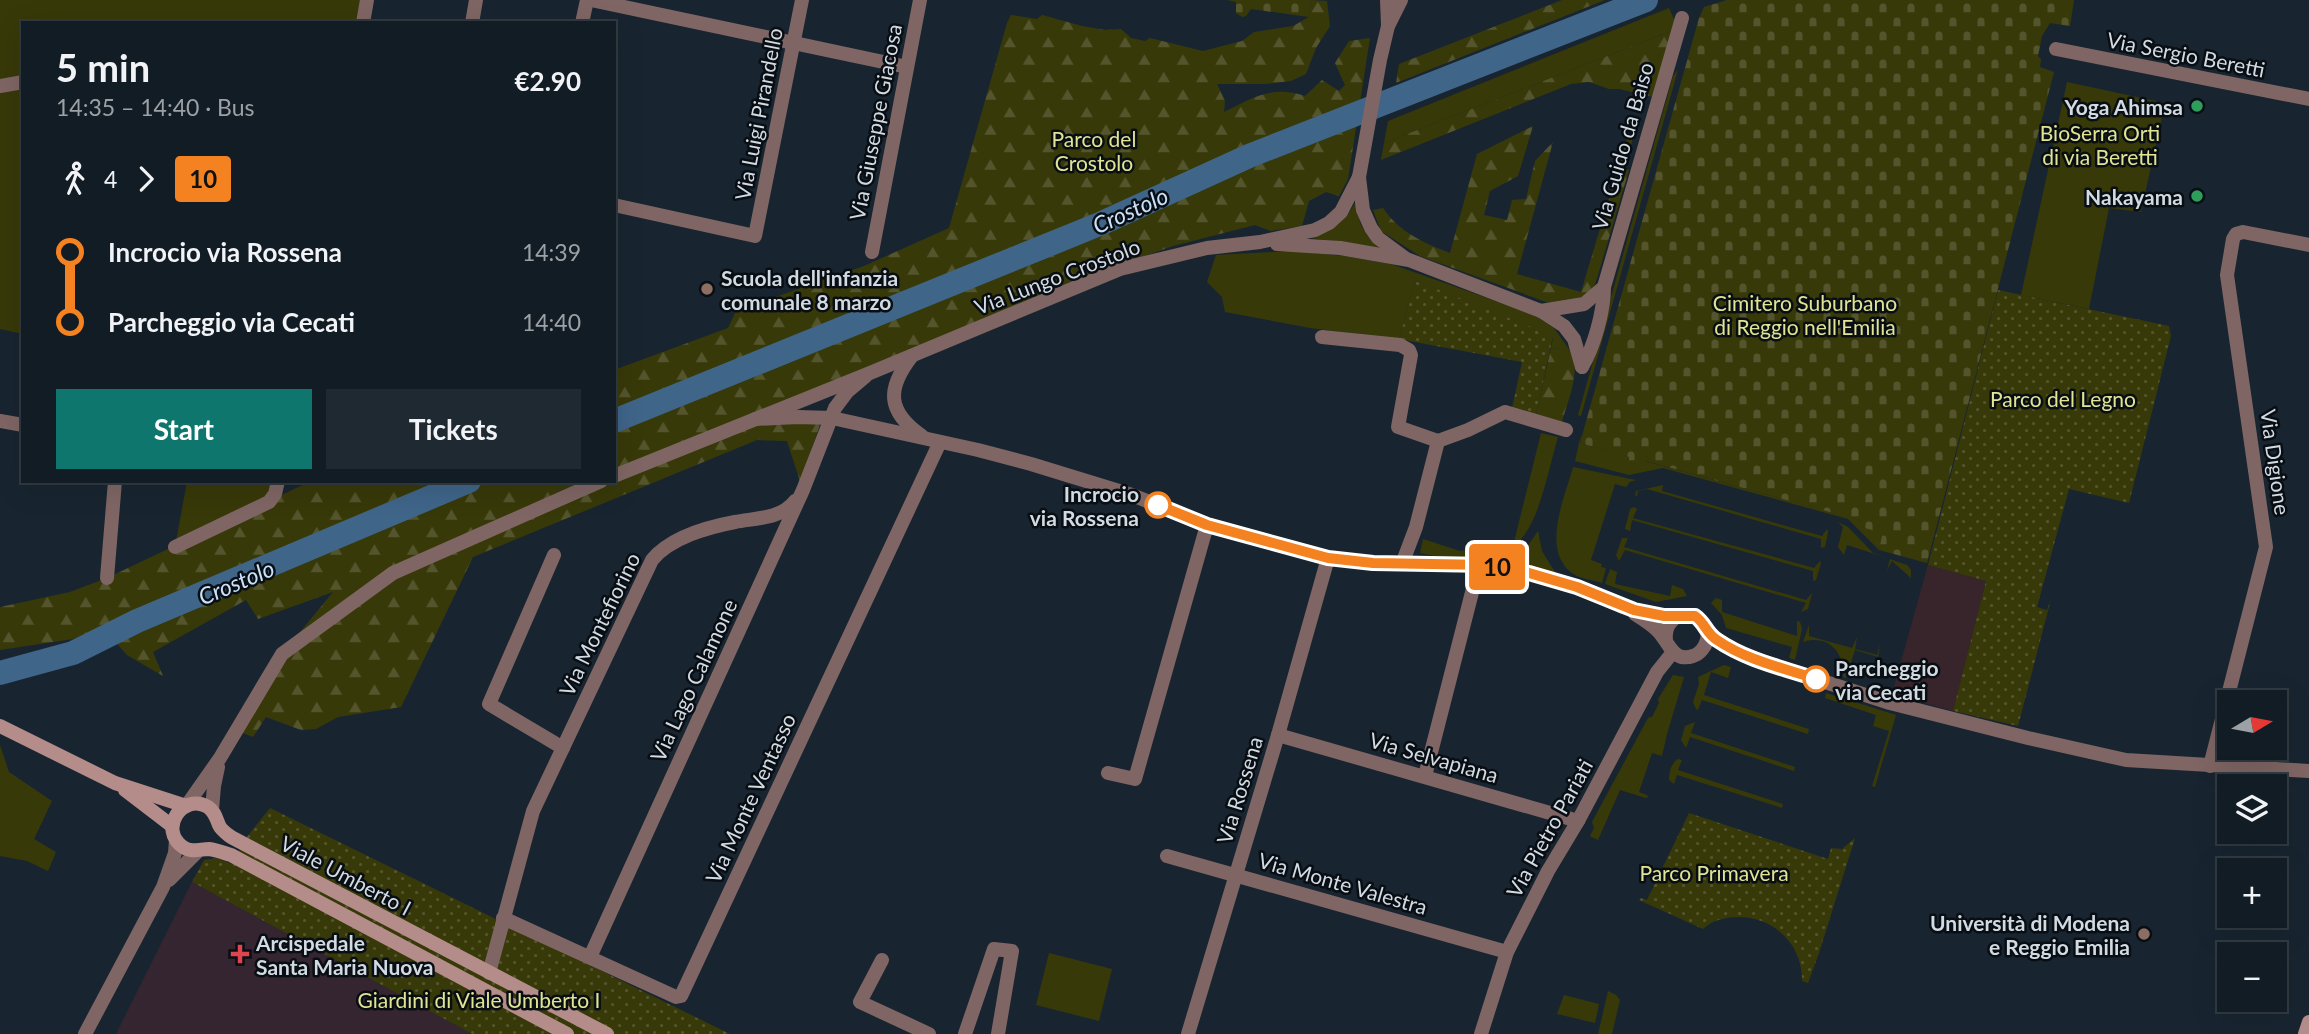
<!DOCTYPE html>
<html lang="en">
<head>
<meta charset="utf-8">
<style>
  :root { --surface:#121c24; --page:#1f2931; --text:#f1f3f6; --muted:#9ca1a6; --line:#313a41; --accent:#0f766e }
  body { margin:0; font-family:Lato,sans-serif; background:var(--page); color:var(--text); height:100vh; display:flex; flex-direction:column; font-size:26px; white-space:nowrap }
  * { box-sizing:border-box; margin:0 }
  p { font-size:23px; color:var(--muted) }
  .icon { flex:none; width:38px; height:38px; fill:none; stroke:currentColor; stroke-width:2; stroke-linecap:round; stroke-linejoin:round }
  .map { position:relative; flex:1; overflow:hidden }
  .details { position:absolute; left:21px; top:21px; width:595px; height:462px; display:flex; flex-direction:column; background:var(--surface); border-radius:0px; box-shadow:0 7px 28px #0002,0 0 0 2px var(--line) }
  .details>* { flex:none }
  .badge { padding:0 14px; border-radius:5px; font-size:24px; line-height:46px }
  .needle { width:46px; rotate:80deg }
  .buttons { position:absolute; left:2217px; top:690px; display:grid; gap:14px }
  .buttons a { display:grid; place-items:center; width:70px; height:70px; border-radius:0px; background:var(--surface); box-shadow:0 7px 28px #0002,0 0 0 2px var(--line); font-size:35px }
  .map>.badge { position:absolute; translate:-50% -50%; box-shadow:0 0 0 4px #fff }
  .legs { display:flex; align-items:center; gap:10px; height:77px; padding:0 35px; font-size:23px }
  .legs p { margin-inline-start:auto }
  .summary { display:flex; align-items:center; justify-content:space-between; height:119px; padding:0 35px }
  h1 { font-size:38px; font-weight:700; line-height:52px }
  .primary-button { display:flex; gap:14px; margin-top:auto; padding:14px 35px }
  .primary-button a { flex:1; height:80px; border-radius:0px; background:var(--accent); color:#fff; font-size:28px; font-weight:700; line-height:80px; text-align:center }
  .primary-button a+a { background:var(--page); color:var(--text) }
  ul { padding:0 35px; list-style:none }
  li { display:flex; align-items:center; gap:24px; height:70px; font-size:26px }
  li i { display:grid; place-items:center; width:10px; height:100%; margin:0 9px; background:currentColor }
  li i::after { content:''; width:18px; height:18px; margin:-9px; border:5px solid; border-radius:50%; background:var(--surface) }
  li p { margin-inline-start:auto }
  li:first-child i { background:linear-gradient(#0000 50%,currentColor 0) }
  li:last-child i { background:linear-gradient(currentColor 50%,#0000 0) }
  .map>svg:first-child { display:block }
</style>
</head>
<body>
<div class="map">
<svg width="2309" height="1034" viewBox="0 0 2309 1034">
  <defs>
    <pattern id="forest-firs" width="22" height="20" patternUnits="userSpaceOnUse" patternTransform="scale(1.75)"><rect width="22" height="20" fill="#383909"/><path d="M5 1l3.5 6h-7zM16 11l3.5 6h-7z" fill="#54552d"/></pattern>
    <pattern id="cemetery-stones" width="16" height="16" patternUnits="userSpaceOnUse" patternTransform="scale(1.75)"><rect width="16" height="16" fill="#383909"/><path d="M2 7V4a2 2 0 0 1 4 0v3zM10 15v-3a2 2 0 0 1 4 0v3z" fill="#54552d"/></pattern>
    <pattern id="park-dots" width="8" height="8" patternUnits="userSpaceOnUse" patternTransform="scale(1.75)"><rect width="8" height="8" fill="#383909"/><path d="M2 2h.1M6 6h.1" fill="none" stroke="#54552d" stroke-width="1.8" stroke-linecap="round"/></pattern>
  </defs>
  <rect width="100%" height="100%" fill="#182530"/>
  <path fill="#38252b" d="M 1928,565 L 1986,581 L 1953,711 L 1892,694 Z"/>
  <path fill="#352530" d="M 192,882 L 472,1034 L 116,1034 Z"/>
  <g fill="#383909">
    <path d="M 0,0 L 367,0 L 363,23 L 23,23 L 23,334 L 0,329 Z"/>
    <path d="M 1669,8 L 1674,19 L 1674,30 L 1384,143 L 1388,121 Z"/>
    <path d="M 1678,70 L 1581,416 L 1578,415 L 1673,76 Z"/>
    <path d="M 2067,82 L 2165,103 L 2141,212 L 2109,208 L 2089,309 L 2021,295 Z"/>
    <path d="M 1356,201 C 1357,225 1367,239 1386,252 L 1350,243 L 1309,238 C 1331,233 1345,222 1356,201 Z"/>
    <path d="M 1292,251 L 1345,256 L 1391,264 L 1535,315 L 1554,328 L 1571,352 L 1551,348 L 1553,337 L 1415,280 L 1399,339 L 1310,328 L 1225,312 L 1222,297 L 1207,282 L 1216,255 Z"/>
    <path d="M 1541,433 L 1558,437 C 1550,464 1541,512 1525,534 C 1517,546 1503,554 1490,558 C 1468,565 1441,557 1420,553 L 1423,539 L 1460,551 L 1514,542 Z"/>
    <path d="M 1581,434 L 1580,443 L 1630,457 L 1629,461 L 1645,461 L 1863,521 L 1862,527 L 1875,530 L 1878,525 L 1885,527 L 1879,550 L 1848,519 L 1663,468 L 1629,475 L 1575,461 Z"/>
    <path d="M 1573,467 L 1636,480 L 1630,482 L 1626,487 L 1615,484 L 1591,560 L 1602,564 L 1601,567 L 1606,568 L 1602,583 C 1594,580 1582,579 1575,575 C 1539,553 1565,497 1573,467 Z"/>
    <path d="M 187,481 L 278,481 L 275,494 L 175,547 Z"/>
    <path d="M 1663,485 L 1662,491 L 1822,536 L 1827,529 L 1828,532 L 1825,547 L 1821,548 L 1821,539 L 1647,489 L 1638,491 L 1637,496 L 1635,496 L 1636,491 Z"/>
    <path d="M 1634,507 L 1637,509 L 1633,518 L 1814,568 L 1820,561 L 1821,563 L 1816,580 L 1813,581 L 1813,571 L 1632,520 L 1630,531 L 1625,529 L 1630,509 Z"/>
    <path d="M 1838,522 L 1848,527 L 1873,553 L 1907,565 L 1911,570 L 1911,578 L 1892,561 L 1887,570 L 1890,559 L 1847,545 L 1844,555 L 1838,547 L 1843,527 Z"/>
    <path d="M 1538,531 L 1542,551 L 1558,577 L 1527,565 L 1508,562 L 1522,554 Z"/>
    <path d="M 1622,538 L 1628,538 L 1624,547 L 1806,600 L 1812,593 L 1808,609 L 1801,612 L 1806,603 L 1625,550 L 1619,561 L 1616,555 Z"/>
    <path d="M 1610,569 L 1617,572 L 1615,584 L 1670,596 L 1672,585 L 1683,589 L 1687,596 L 1656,602 L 1605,584 Z"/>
    <path d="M 1716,598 L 1722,600 L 1722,612 L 1797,636 L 1797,621 L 1800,622 L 1802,629 L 1795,660 L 1789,658 L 1792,647 L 1726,628 L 1722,615 L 1711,603 Z"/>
    <path d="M 1809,625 L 1809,636 L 1852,648 L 1857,637 L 1855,649 L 1877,655 L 1880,644 L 1878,657 L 1855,650 L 1846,678 L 1843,677 C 1845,652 1828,634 1803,642 Z"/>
    <path d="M 1724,665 L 1731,667 L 1728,678 L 1711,672 L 1704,695 L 1809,729 L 1808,734 L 1702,700 L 1698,710 L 1696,709 L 1693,702 L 1699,684 L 1698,677 Z"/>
    <path d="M 1673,675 L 1684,677 L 1667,734 L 1662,756 L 1652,753 L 1639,792 L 1647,795 L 1648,797 L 1646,798 L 1620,790 L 1598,840 L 1590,836 L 1594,828 L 1592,822 L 1648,718 L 1652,717 L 1659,703 L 1658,699 Z"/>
    <path d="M 1826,693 L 1896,715 L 1875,787 L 1872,786 L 1889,731 L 1873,726 L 1876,715 L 1825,698 Z"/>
    <path d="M 1695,722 L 1691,733 L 1795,767 L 1794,771 L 1690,737 L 1686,748 L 1681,740 L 1685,726 Z"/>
    <path d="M 0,745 L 9,772 L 52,801 L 34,839 L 56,852 L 48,871 L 27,861 L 0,856 Z"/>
    <path d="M 1678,759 L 1682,760 L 1678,770 L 1783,804 L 1782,808 L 1677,775 L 1674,784 L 1669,780 C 1669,773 1671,763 1678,759 Z"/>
    <path d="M 1049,953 L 1112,969 L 1099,1021 L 1036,1005 Z"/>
    <path d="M 1608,991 L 1616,995 L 1620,1000 L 1612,1034 L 1598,1034 Z"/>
    <path d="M 1564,995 L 1599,1004 L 1595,1023 L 1557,1014 Z"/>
  </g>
  <g fill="url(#forest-firs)">
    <path d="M 1311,0 L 1327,1 L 1330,26 L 1316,48 L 1306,74 L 1291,81 L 1265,84 L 1217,84 L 1225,101 L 1224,112 C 1254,97 1272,85 1305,96 L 1322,80 L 1339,91 L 1345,85 L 1335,63 L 1349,41 L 1370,38 L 1348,179 L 1339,196 L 1326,192 L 1309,201 L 1302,226 L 1271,231 L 1255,225 L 1173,246 L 1125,263 L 744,419 L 821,422 L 800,481 L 787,441 L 757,440 L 473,557 L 401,707 L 338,717 L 316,729 L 301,730 L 266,717 L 253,737 L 235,730 L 282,654 L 333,592 L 258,619 L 246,600 L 153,652 L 163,676 L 127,655 L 103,628 L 73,639 L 0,650 L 0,607 L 70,592 L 107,578 L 311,481 L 614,481 L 614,370 L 728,328 L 736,311 L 864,266 L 949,228 L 1007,23 L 1011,15 L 1037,19 L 1042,15 L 1082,26 L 1105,30 L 1121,29 L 1131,38 L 1145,41 L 1150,38 L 1203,51 L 1242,41 L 1254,32 L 1293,26 L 1309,17 Z"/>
    <path d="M 1562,0 L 1605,0 L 1396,83 L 1399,64 Z"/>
    <path d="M 1674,30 L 1653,97 L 1619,89 L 1609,89 L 1589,82 L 1571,84 L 1381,160 L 1384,143 Z"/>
    <path d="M 1533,126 L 1518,176 L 1490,191 L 1484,215 L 1507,220 L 1512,200 L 1526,199 L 1535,161 L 1553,142 L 1517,274 L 1581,292 L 1628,135 L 1633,137 L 1626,169 L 1629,170 L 1598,275 L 1593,290 L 1585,298 L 1549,303 L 1420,256 L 1381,231 L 1373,210 L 1383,208 C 1399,232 1424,243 1450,253 L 1477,154 Z"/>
    <path d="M 1551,348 L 1571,352 C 1581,372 1568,400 1562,422 L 1536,415 Z"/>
  </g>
  <g fill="url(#cemetery-stones)">
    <path d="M 1227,0 L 1311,0 L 1309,17 L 1251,9 L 1246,16 L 1242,17 L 1236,13 L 1236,2 Z"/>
    <path d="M 1727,0 L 2074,0 L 2070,26 L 2050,23 L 2042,36 L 2038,56 L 2041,59 L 2040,67 L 2054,72 L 1927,563 L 1879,550 L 1884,527 L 1878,525 L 1876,531 L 1861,527 L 1862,521 L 1646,461 L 1644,465 L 1629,461 L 1629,457 L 1580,443 L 1699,18 L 1704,7 Z"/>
  </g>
  <g fill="url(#park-dots)">
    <path d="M 1415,280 L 1553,336 L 1536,415 L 1512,408 L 1522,362 L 1399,339 Z"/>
    <path d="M 1998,290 L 2169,326 L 2171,336 L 2129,503 L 2069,489 L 2037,607 L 2047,610 L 2051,599 L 2018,726 L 1953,711 L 1986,581 L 1928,565 Z"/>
    <path d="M 270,808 L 730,1034 L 472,1034 L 192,882 L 204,860 L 217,858 L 232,864 L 246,838 Z"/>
    <path d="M 1689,813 L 1828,859 L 1831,848 L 1842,849 L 1855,838 L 1819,953 L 1808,983 L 1802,981 C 1803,945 1774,917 1739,917 C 1726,917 1712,920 1703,929 L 1639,900 L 1641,898 L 1647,900 Z"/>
  </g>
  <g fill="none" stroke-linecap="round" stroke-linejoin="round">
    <g stroke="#3f6589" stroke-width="24">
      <path d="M 614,421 L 1102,223 L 1249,156 L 1646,0"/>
      <path d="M 0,673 L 73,653 L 137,621 L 469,481"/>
    </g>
    <g stroke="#7f6664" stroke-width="14">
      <path d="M 591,0 L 907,67"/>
      <path d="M 363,23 L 367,0"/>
      <path d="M 472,23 L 476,0"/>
      <path d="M 582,23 L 587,0"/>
      <path d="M 2056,49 L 2309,99"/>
      <path d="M 0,86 L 23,82"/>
      <path d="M 614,205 L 755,236 L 802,0"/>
      <path d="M 872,252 L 920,0"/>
      <path d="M 1541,311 L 1584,304 L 1604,287"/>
      <path d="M 1322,337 L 1400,345 L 1409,350 L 1411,355 L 1398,427 L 1438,441"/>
      <path d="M 1582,367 C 1594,347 1604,311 1604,287 L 1682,18"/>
      <path d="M 0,421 L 23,425"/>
      <path d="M 175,547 L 269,502 L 275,494 L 278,481"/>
      <path d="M 554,555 L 489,704 L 563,748"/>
      <path d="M 1402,564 L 1416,527 L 1438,441 L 1468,430 L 1505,412 L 1566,430"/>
      <path d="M 107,578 L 115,481"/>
      <path d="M 1278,735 L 1578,821"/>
      <path d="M 2210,766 L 2266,547 L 2227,275 L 2233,239 L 2236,234 L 2243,232 L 2309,245"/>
      <path d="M 1108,773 L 1135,779 L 1207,525"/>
      <path d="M 1425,776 L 1479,565"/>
      <path d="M 1167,856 L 1507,952"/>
      <path d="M 503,918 L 676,997 L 681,996 L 940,442"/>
      <path d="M 590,957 L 803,490 L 835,408 L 847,392 L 866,376"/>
      <path d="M 882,960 L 860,1002 L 929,1034"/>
      <path d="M 489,973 L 533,811 L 652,560 C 670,538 708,527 735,522 C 756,518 781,519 795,501"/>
      <path d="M 965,1034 L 994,949 L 1012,951 L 998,1034"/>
      <path d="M 1188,1034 L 1278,735 L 1328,558"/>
      <path d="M 1481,1034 L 1507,952 L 1548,871 L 1578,821 L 1657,672 L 1673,652"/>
    </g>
    <g stroke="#7f6664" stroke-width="14">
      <path d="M 1387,0 L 1388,25"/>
      <path d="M 1401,0 L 1388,26 L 1380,60 L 1359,177 L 1363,210 L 1371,228 L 1378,238 L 1405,258"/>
      <path d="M 1277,244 L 1340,248 L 1409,260 L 1541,311 L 1564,326 L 1574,339 L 1582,367"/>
      <path d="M 912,356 C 887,388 886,411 922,436"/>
      <path d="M 755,419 L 798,417 L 832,418 L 978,450 L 1031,464 L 1132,495 L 1207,525 L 1328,558 L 1373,563 L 1489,565 L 1529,573 L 1577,587 L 1623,607 L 1651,614 L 1678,617"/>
      <path d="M 614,476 L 870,373 L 1120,269 L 1207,248 L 1260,242 L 1315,230 L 1329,223 L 1341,212 L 1359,177"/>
      <path d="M 1635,614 C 1643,619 1651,624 1657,630 C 1669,641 1672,663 1693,656 C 1700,654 1705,647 1707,640 C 1714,610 1662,604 1666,641"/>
      <path d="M 1707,633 L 1741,654 L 1816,679 L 1890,703 L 2028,738 L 2126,760 L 2309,771"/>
      <path d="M 187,805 L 220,758 L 282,654 L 393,573 L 601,481"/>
      <path d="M 212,810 L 214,786 L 218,767"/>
      <path d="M 169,880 L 199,850"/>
      <path d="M 85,1034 L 163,887 L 175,853 L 176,840"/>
    </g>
    <g stroke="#b48c89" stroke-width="14">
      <path d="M 0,726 L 115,783 L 186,806"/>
      <path d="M 125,790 L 172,826"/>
      <path d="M 567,1034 L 231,855 C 224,853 217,850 209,849 C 200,849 192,853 183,847 C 158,830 182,792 208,807 C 215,812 216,818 219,825 C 221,830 227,834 231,837 L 607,1034"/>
      <path d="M 2305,1034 L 2309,1022"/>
    </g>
  </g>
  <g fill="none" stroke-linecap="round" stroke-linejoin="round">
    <g stroke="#fff" stroke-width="16">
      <path id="line-1" d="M 1158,505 L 1207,525 L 1328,558 L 1373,563 L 1489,565 L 1529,573 L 1577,587 L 1634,610 L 1664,616 L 1695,616 C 1705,623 1706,633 1717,640 C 1746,660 1783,668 1816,679"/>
    </g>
    <use href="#line-1" stroke="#f58220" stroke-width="10"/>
  </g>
  <g fill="#2e9e5b" stroke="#080e13" stroke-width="2.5">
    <circle cx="2197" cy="106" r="7"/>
    <circle cx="2197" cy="196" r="7"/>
  </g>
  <g fill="#8d6e63" stroke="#080e13" stroke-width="2.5">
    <circle cx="707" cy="289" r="7"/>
    <circle cx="2144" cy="934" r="7"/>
  </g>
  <g fill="#fff" stroke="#f58220" stroke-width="3.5">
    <circle cx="1158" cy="505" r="12"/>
    <circle cx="1816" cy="679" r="12"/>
  </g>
  <path fill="#e0444e" stroke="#080e13" stroke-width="2.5" d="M236.5 943.5h7v7h7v7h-7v7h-7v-7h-7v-7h7z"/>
  <g text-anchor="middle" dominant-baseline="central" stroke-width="5" stroke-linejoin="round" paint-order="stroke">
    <g font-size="21" fill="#d2dae2" stroke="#080e13">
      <text transform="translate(2186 54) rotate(11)">Via Sergio Beretti</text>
      <text transform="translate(758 114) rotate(-79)">Via Luigi Pirandello</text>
      <text transform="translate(875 122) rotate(-79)">Via Giuseppe Giacosa</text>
      <text transform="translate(1622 146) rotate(-74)">Via Guido da Baiso</text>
      <text transform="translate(1057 276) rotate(-21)">Via Lungo Crostolo</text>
      <text transform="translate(2276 462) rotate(82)">Via Digione</text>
      <text transform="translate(599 624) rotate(-64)">Via Montefiorino</text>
      <text transform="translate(693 680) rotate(-65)">Via Lago Calamone</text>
      <text transform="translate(1434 757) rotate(16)">Via Selvapiana</text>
      <text transform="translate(1239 790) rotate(-73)">Via Rossena</text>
      <text transform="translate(750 798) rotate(-65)">Via Monte Ventasso</text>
      <text transform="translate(1549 828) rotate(-61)">Via Pietro Pariati</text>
      <text transform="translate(346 875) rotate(28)">Viale Umberto I</text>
      <text transform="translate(1343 883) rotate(16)">Via Monte Valestra</text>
    </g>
    <g font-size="21" font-weight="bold" fill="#d2dae2" stroke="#080e13" text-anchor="end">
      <text x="2183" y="106">Yoga Ahimsa</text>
      <text x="2183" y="196">Nakayama</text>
      <text x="721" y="277" text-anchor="start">Scuola dell'infanzia<tspan x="721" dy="24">comunale 8 marzo</tspan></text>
      <text x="2130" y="922">Università di Modena<tspan x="2130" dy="24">e Reggio Emilia</tspan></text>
      <text x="256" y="942" text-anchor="start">Arcispedale<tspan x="256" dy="24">Santa Maria Nuova</tspan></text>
    </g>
    <g font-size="21" fill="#e0e493" stroke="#080e13">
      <text x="2100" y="132">BioSerra Orti<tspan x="2100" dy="24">di via Beretti</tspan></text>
      <text x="1094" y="138">Parco del<tspan x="1094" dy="24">Crostolo</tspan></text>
      <text x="1805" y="302">Cimitero Suburbano<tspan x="1805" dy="24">di Reggio nell'Emilia</tspan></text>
      <text x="2063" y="398">Parco del Legno</text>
      <text x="1714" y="872">Parco Primavera</text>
      <text x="479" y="999">Giardini di Viale Umberto I</text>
    </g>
    <g font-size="21" font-weight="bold" fill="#d2dae2" stroke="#080e13" text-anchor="end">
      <text x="1139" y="493">Incrocio<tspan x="1139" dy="24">via Rossena</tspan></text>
      <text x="1835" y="667" text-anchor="start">Parcheggio<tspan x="1835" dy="24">via Cecati</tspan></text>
    </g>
    <g font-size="23" font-style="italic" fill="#cbe2fa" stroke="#080e13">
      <text transform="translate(1130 210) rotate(-24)">Crostolo</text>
      <text transform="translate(236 582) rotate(-23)">Crostolo</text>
    </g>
  </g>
</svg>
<div class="buttons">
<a><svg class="needle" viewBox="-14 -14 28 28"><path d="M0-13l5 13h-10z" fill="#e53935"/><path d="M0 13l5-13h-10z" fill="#9ca1a6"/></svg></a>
<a><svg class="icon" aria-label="layers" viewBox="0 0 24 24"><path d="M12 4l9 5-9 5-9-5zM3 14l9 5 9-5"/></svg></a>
<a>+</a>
<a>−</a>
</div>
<b class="badge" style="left:1497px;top:567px;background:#f58220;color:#111">10</b>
<section class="details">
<div class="summary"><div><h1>5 min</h1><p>14:35 – 14:40 · Bus</p></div><b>€2.90</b></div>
<div class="legs"><svg class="icon" aria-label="walk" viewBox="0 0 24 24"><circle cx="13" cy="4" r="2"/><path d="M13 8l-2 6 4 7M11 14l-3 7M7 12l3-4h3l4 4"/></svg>4<svg class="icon" aria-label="forward" viewBox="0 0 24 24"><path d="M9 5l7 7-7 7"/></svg><b class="badge" style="background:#f58220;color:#111">10</b></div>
<ul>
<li><i style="color:#f58220"></i><b>Incrocio via Rossena</b><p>14:39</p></li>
<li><i style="color:#f58220"></i><b>Parcheggio via Cecati</b><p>14:40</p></li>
</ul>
<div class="primary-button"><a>Start</a><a>Tickets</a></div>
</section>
</div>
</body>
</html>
